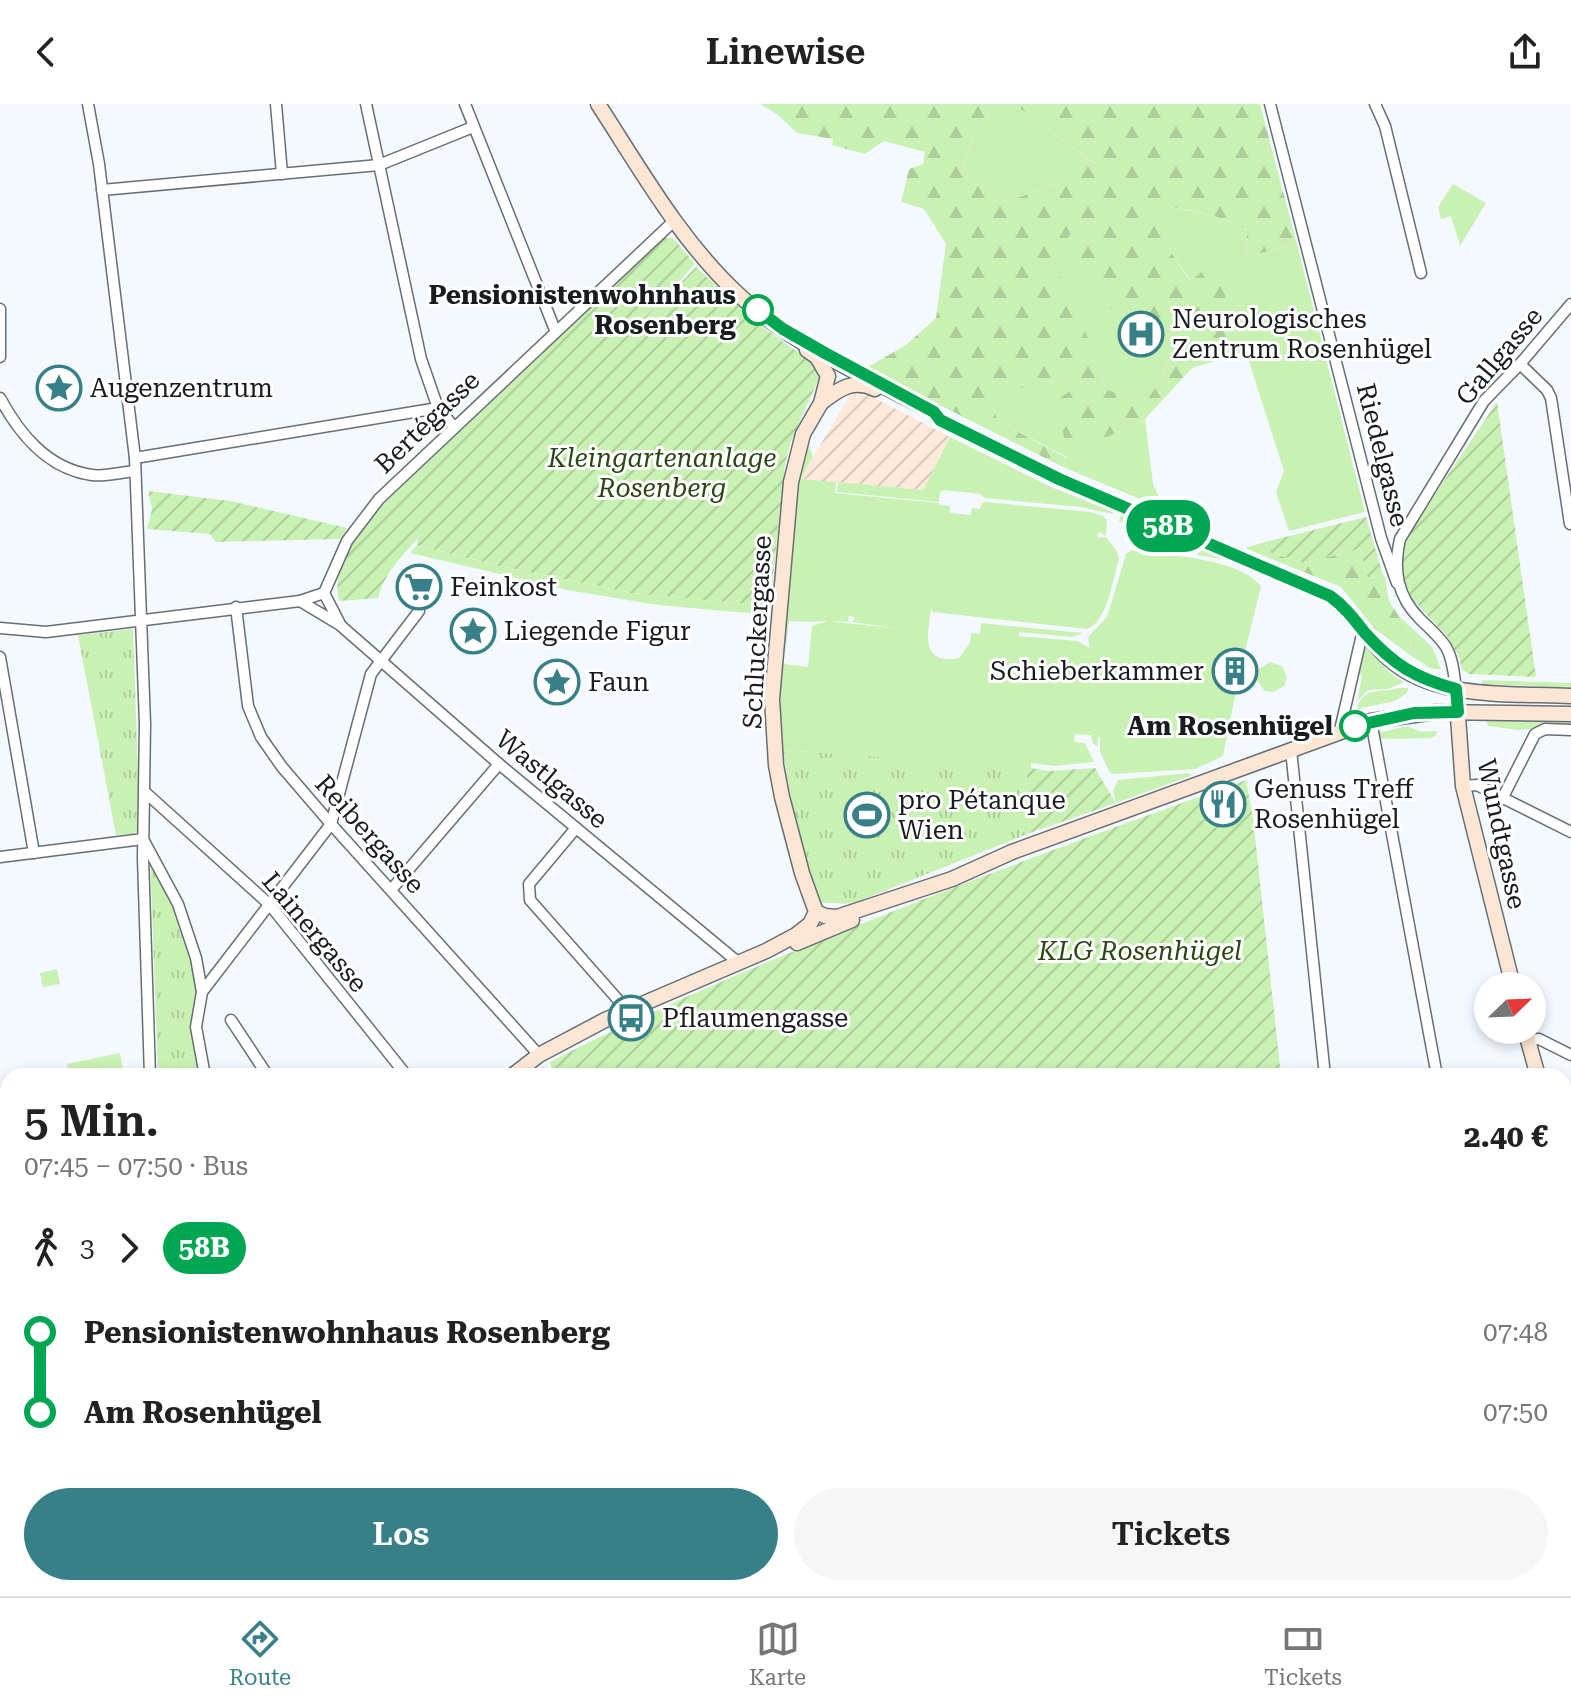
<!DOCTYPE html>
<html lang="de">
<head>
<meta charset="utf-8">
<style>
  :root { --surface:#fff; --page:#f6f6f6; --text:#222; --muted:#767676; --line:#e0e0e0; --accent:#388088 }
  body { margin:0; font-family:"Roboto Serif",serif; background:var(--page); color:var(--text); height:100vh; display:flex; flex-direction:column; font-size:30px; white-space:nowrap }
  * { box-sizing:border-box; margin:0 }
  p { font-size:26px; color:var(--muted) }
  .icon { flex:none; width:44px; height:44px; fill:none; stroke:currentColor; stroke-width:2; stroke-linecap:round; stroke-linejoin:round }
  .map { position:relative; flex:1; overflow:hidden }
  .details { position:absolute; left:0px; top:964px; width:1572px; height:528px; display:flex; flex-direction:column; background:var(--surface); border-radius:24px 24px 0 0; box-shadow:0 4px 12px #0003 }
  .details>* { flex:none }
  .badge { padding:0 16px; border-radius:26px; font-size:28px; line-height:52px }
  .needle { width:52px; rotate:67deg }
  .buttons { position:absolute; left:1474px; top:868px; display:grid; gap:16px }
  .buttons a { display:grid; place-items:center; width:72px; height:72px; border-radius:50%; background:var(--surface); box-shadow:0 4px 12px #0003; font-size:40px }
  .map>.badge { position:absolute; translate:-50% -50%; box-shadow:0 0 0 4px #fff }
  .legs { display:flex; align-items:center; gap:12px; height:88px; padding:0 24px; font-size:26px }
  .legs p { margin-inline-start:auto }
  .headline { display:flex; align-items:center; justify-content:space-between; height:136px; padding:0 24px }
  h1 { font-size:44px; font-weight:600; line-height:60px }
  .primary-button { display:flex; gap:16px; margin-top:auto; padding:16px 24px }
  .primary-button a { flex:1; height:92px; border-radius:48px; background:var(--accent); color:#fff; font-size:32px; font-weight:600; line-height:92px; text-align:center }
  .primary-button a+a { background:var(--page); color:var(--text) }
  ul { padding:0 24px; list-style:none }
  li { display:flex; align-items:center; gap:28px; height:80px; font-size:30px }
  li i { display:grid; place-items:center; width:12px; height:100%; margin:0 10px; background:currentColor }
  li i::after { content:''; width:20px; height:20px; margin:-10px; border:6px solid; border-radius:50%; background:var(--surface) }
  li p { margin-inline-start:auto }
  li:first-child i { background:linear-gradient(#0000 50%,currentColor 0) }
  li:last-child i { background:linear-gradient(currentColor 50%,#0000 0) }
  header { display:flex; justify-content:space-between; align-items:center; height:104px; padding:0 24px; background:var(--surface); font-size:36px; font-weight:600 }
  .tab-bar { display:flex; justify-content:space-around; align-items:center; height:112px; border-top:2px solid var(--line); background:var(--surface); font-size:22px; color:var(--muted) }
  .tab-bar a { display:grid; justify-items:center; gap:4px }
  .tab-bar .selected { color:var(--accent) }
  .map>svg:first-child { display:block }
</style>
</head>
<body>
<header><svg class="icon" aria-label="back" viewBox="0 0 24 24"><path d="M15 5l-7 7 7 7"/></svg>Linewise<svg class="icon" aria-label="share" viewBox="0 0 24 24"><path d="M12 15V3M7 8l5-5 5 5M5 13v7h14v-7"/></svg></header>
<div class="map">
<svg width="1571" height="1492" viewBox="0 0 1571 1492">
  <defs>
    <pattern id="industrial-furrows" width="10" height="10" patternUnits="userSpaceOnUse" patternTransform="scale(2)"><rect width="10" height="10" fill="#fdeada"/><path d="M-1 1l2-2M0 10L10 0M9 11l2-2" fill="none" stroke="#d8c8bb"/></pattern>
    <pattern id="forest-firs" width="22" height="20" patternUnits="userSpaceOnUse" patternTransform="scale(2)"><rect width="22" height="20" fill="#caf1b4"/><path d="M5 1l3.5 6h-7zM16 11l3.5 6h-7z" fill="#adce9a"/></pattern>
    <pattern id="cemetery-stones" width="16" height="16" patternUnits="userSpaceOnUse" patternTransform="scale(2)"><rect width="16" height="16" fill="#caf1b4"/><path d="M2 7V4a2 2 0 0 1 4 0v3zM10 15v-3a2 2 0 0 1 4 0v3z" fill="#adce9a"/></pattern>
    <pattern id="park-tufts" width="24" height="20" patternUnits="userSpaceOnUse" patternTransform="scale(2)"><rect width="24" height="20" fill="#caf1b4"/><path d="M3 7l-1-3M5 7V3M7 7l1-3M15 17l-1-3M17 17v-4M19 17l1-3" fill="none" stroke="#adce9a"/></pattern>
    <pattern id="garden-furrows" width="10" height="10" patternUnits="userSpaceOnUse" patternTransform="scale(2)"><rect width="10" height="10" fill="#caf1b4"/><path d="M-1 1l2-2M0 10L10 0M9 11l2-2" fill="none" stroke="#adce9a"/></pattern>
  </defs>
  <rect width="100%" height="100%" fill="#f3f9ff"/>
  <path fill="#f7e8fb" d="M 8,1329 L 8,1377 L 0,1376 L 0,1350 Z"/>
  <g fill="url(#industrial-furrows)">
    <path d="M 852,288 L 865,289 L 950,333 L 923,386 L 800,375 Z"/>
    <path d="M 182,1484 L 297,1484 L 324,1492 L 178,1492 Z"/>
  </g>
  <g fill="#caf1b4">
    <path d="M 996,0 L 1014,0 L 1095,60 L 1063,77 L 1014,95 L 972,79 L 962,68 L 974,28 Z"/>
    <path d="M 1453,80 L 1486,99 L 1460,142 L 1451,112 L 1441,115 L 1438,103 Z"/>
    <path d="M 1154,101 C 1188,105 1217,110 1247,126 L 1246,153 L 1297,140 L 1365,408 L 1289,427 L 1276,388 L 1284,367 L 1246,248 L 1225,254 L 1227,207 L 1191,177 L 1171,148 Z"/>
    <path d="M 1073,127 L 1078,131 L 1115,208 L 1206,236 L 1193,250 L 1169,255 L 1163,273 L 1147,296 L 1103,285 L 1102,265 L 1051,155 Z"/>
    <path d="M 1071,273 L 1071,286 L 1110,332 L 1145,315 L 1153,380 L 1164,405 L 1063,363 L 1067,353 L 998,317 L 994,305 L 994,289 Z"/>
    <path d="M 950,333 L 1051,383 L 1114,408 L 1112,410 L 1081,403 L 985,394 L 980,390 L 944,386 L 940,388 L 939,398 L 837,388 L 838,378 L 923,386 Z"/>
    <path d="M 809,342 L 813,353 L 801,375 L 836,378 L 835,389 L 939,399 L 939,401 L 950,402 L 950,409 L 971,411 L 972,404 L 980,405 L 982,399 L 986,398 L 1090,408 L 1103,412 L 1107,416 L 1106,432 L 1099,428 L 1097,434 L 1106,433 L 1117,447 L 1119,455 C 1112,478 1107,518 1087,525 L 933,508 L 931,505 C 927,532 921,561 959,554 L 970,539 L 971,529 L 980,530 L 981,519 L 1083,529 L 1072,533 L 1019,528 L 1019,532 L 1077,537 L 1090,544 L 1088,533 L 1107,513 L 1126,450 L 1132,446 C 1167,452 1237,453 1261,482 L 1243,555 L 1230,553 L 1225,575 L 1238,578 L 1223,652 L 1195,665 L 1114,670 L 1110,669 L 1100,648 L 1100,633 L 1098,633 L 1097,643 L 1093,639 L 1091,631 L 1075,630 L 1074,638 L 1085,639 L 1094,658 L 1054,662 L 1031,659 L 1031,663 L 1039,666 L 784,646 C 788,683 803,782 837,799 L 816,799 C 793,712 776,648 782,557 L 785,560 L 808,563 L 812,522 L 828,517 L 900,525 L 852,518 L 855,513 L 849,512 L 848,516 L 851,518 C 828,516 811,519 789,517 L 785,549 L 783,548 L 799,376 L 803,356 Z"/>
    <path d="M 1121,411 L 1267,472 L 1266,474 L 1226,456 L 1197,451 L 1199,447 L 1196,445 L 1194,451 L 1142,443 L 1147,429 L 1119,417 Z"/>
    <path d="M 417,441 L 500,462 L 631,489 L 770,502 L 769,511 L 658,501 L 567,486 L 410,449 Z"/>
    <path d="M 1399,512 L 1432,543 L 1441,565 L 1432,565 L 1410,551 L 1411,531 Z"/>
    <path d="M 1366,543 L 1389,568 L 1404,578 L 1388,585 L 1368,586 L 1357,597 L 1356,605 L 1362,571 L 1359,570 Z"/>
    <path d="M 1270,558 L 1282,562 L 1287,573 L 1284,582 L 1274,588 L 1265,587 L 1257,577 L 1259,565 Z"/>
    <path d="M 1483,576 L 1571,579 L 1571,584 L 1481,580 Z"/>
    <path d="M 1399,584 L 1408,584 L 1407,589 L 1395,597 L 1357,605 C 1363,582 1381,589 1399,584 Z"/>
    <path d="M 1485,611 L 1571,615 L 1571,621 L 1545,620 L 1531,625 L 1518,626 L 1488,622 Z"/>
    <path d="M 1407,622 L 1421,628 L 1437,627 L 1437,630 L 1432,634 L 1378,635 L 1378,629 Z"/>
    <path d="M 1188,669 L 1193,671 L 1116,699 L 1113,687 L 1118,676 Z"/>
    <path d="M 120,949 L 124,972 L 69,972 L 67,960 Z"/>
  </g>
  <g fill="url(#forest-firs)" fill-rule="evenodd">
    <path d="M 760,0 L 996,0 L 974,28 L 962,68 L 972,79 L 1014,95 L 1063,77 L 1094,59 L 1014,0 L 1260,0 L 1297,140 L 1246,153 L 1247,126 C 1217,110 1188,104 1155,102 L 1171,148 L 1190,177 L 1211,161 L 1222,169 L 1227,207 L 1225,254 L 1192,264 L 1145,315 L 1110,332 L 1074,340 L 1064,334 L 1059,295 L 1071,286 L 1071,273 L 995,290 L 994,305 L 998,317 L 1067,354 L 1063,363 L 866,264 L 906,241 L 936,214 L 946,140 L 924,105 L 901,98 L 909,65 L 923,60 L 925,48 L 884,37 L 865,50 L 832,41 L 833,35 L 797,29 L 777,10 ZM 1073,127 L 1078,131 L 1076,163 L 1094,191 L 1115,208 L 1205,236 L 1193,250 L 1169,255 L 1163,273 L 1147,296 L 1103,285 L 1102,265 L 1052,155 Z"/>
    <path d="M 1265,438 L 1269,448 L 1303,459 L 1360,445 L 1368,475 L 1383,471 L 1385,473 L 1389,497 L 1411,531 L 1410,551 L 1375,525 L 1341,483 L 1245,444 Z"/>
  </g>
  <path fill="url(#cemetery-stones)" d="M 1564,1196 L 1571,1229 L 1571,1492 L 1205,1492 L 1205,1484 L 1564,1484 Z"/>
  <g fill="url(#park-tufts)">
    <path d="M 133,525 L 140,725 L 132,730 L 116,731 L 78,531 Z"/>
    <path d="M 783,646 L 1026,664 L 1030,729 L 859,797 C 847,801 833,802 824,791 C 802,764 788,681 783,646 Z"/>
    <path d="M 150,749 L 175,801 L 192,852 L 197,885 L 192,929 L 199,972 L 158,972 Z"/>
    <path d="M 57,865 L 60,880 L 43,883 L 40,869 Z"/>
  </g>
  <g fill="url(#garden-furrows)">
    <path d="M 664,134 L 673,134 L 695,160 L 631,231 L 696,163 L 757,219 L 813,259 L 820,272 L 791,337 L 785,360 L 770,502 L 631,489 L 500,462 L 417,441 L 418,434 C 400,455 386,466 378,494 L 339,497 C 331,464 355,433 374,409 Z"/>
    <path d="M 1497,298 L 1536,573 L 1469,570 L 1462,566 L 1459,553 L 1447,532 L 1412,495 L 1403,472 L 1402,451 L 1405,435 Z"/>
    <path d="M 148,387 L 230,397 L 347,424 L 342,435 L 215,438 L 210,430 L 147,425 L 152,405 Z"/>
    <path d="M 1366,413 L 1383,471 L 1368,475 L 1360,445 L 1303,459 L 1269,448 L 1265,438 Z"/>
    <path d="M 1026,664 L 1051,667 L 1095,664 L 1116,699 L 1030,729 Z"/>
    <path d="M 1246,676 L 1253,714 L 1281,972 L 528,972 L 544,962 L 547,967 L 552,965 L 550,958 C 638,912 729,874 821,836 C 961,779 1103,727 1246,676 Z"/>
    <path d="M 500,1484 L 797,1484 L 797,1492 L 590,1492 Z"/>
  </g>
  <g fill="none" stroke-linecap="round" stroke-linejoin="round">
    <g stroke="#666e76" stroke-width="13">
      <g id="street">
        <path d="M 88,0 L 99,60 L 135,354 L 145,620 L 143,754 L 150,972"/>
        <path d="M 276,0 L 282,70"/>
        <path d="M 366,0 L 421,255 L 438,304 L 454,323"/>
        <path d="M 465,0 L 555,226"/>
        <path d="M 1270,0 L 1381,434 L 1397,479"/>
        <path d="M 1375,0 L 1385,22 L 1421,169"/>
        <path d="M 102,86 L 379,61 L 473,23"/>
        <path d="M 0,205 L 0,253"/>
        <path d="M 1520,260 L 1547,286 L 1551,294 L 1570,420"/>
        <path d="M 0,294 C 20,331 48,365 92,371 C 105,373 122,368 135,367"/>
        <path d="M 135,354 L 438,304"/>
        <path d="M 324,489 L 340,520"/>
        <path d="M 300,497 L 340,521 L 499,660 L 739,859"/>
        <path d="M 236,503 L 248,602 L 261,633 L 282,663 L 331,720 L 539,951"/>
        <path d="M 0,524 L 46,528 L 300,497 L 324,489 L 347,437 L 379,395 L 675,116"/>
        <path d="M 0,553 L 34,749"/>
        <path d="M 1456,585 C 1454,571 1453,555 1446,543 C 1439,532 1429,524 1420,515 C 1397,492 1393,466 1400,435 L 1484,297 L 1520,260 L 1571,200"/>
        <path d="M 1371,617 L 1437,972"/>
        <path d="M 1340,626 L 1363,526"/>
        <path d="M 1291,646 L 1325,972"/>
        <path d="M 1463,682 L 1477,681 L 1571,728"/>
        <path d="M 146,689 L 270,801 L 407,972"/>
        <path d="M 1502,695 L 1535,630 L 1545,625 L 1571,626"/>
        <path d="M 576,724 L 529,780 L 530,796 L 627,906"/>
        <path d="M 0,753 L 143,735 L 178,800 L 196,854 L 202,888 L 196,923 L 205,972"/>
        <path d="M 391,786 L 499,660"/>
        <path d="M 202,888 L 331,720 L 371,570 L 419,507"/>
        <path d="M 231,916 L 268,972"/>
        <path d="M 1528,936 L 1539,935 L 1571,951"/>
        <path d="M 0,1177 L 8,1175"/>
        <path d="M 0,1269 L 8,1264"/>
        <path d="M 479,1484 L 485,1489 L 502,1492"/>
      </g>
    </g>
    <g stroke="#666e76" stroke-width="17">
      <g id="secondary">
        <path d="M 598,0 C 641,66 681,138 740,192 C 793,241 870,275 934,308 L 940,316 L 1059,375 L 1330,492 C 1353,509 1367,535 1388,554 C 1435,597 1512,589 1571,592"/>
        <path d="M 822,298 C 840,284 854,275 875,285"/>
        <path d="M 1456,585 L 1463,682 L 1513,882"/>
        <path d="M 816,808 L 825,812 L 837,813 L 952,775 L 1012,748 L 1371,617 L 1436,608 L 1571,610"/>
        <path d="M 797,839 L 852,816"/>
        <path d="M 1525,926 L 1538,972"/>
        <path d="M 512,972 L 539,951 L 605,916 L 766,847 L 796,831 L 810,820 L 816,808 L 802,769 L 782,693 L 776,661 L 772,595 L 791,378 L 803,330 L 821,299 L 828,272 L 817,253 L 807,246"/>
        <path d="M 0,1054 L 8,1093"/>
        <path d="M 1564,1068 L 1569,1079 L 1564,1088"/>
        <path d="M 1564,1094 L 1571,1114"/>
        <path d="M 0,1314 L 8,1301"/>
      </g>
    </g>
    <use href="#street" stroke="#fff" stroke-width="10"/>
    <use href="#secondary" stroke="#fde7d4" stroke-width="14"/>
    <g stroke="#71767b" stroke-width="6">
      <g id="rail">
        <path d="M 0,1393 L 8,1395"/>
        <path d="M 382,1484 L 410,1492"/>
        <path d="M 405,1484 L 434,1492"/>
      </g>
    </g>
    <use href="#rail" stroke="#fff" stroke-width="3" stroke-dasharray="9" stroke-linecap="butt"/>
  </g>
  <g fill="none" stroke-linecap="round" stroke-linejoin="round">
    <g stroke="#fff" stroke-width="18">
      <path id="line-1" d="M 758,206 L 783,225 L 825,249 L 934,308 L 940,316 L 1059,375 L 1330,492 C 1344,502 1354,515 1365,529 C 1394,561 1415,574 1456,585 L 1458,608 L 1414,609 L 1355,622"/>
    </g>
    <use href="#line-1" stroke="#00a651" stroke-width="12"/>
  </g>
  <defs>
    <g id="hospital-ring" transform="scale(2.3)"><circle r="9.5" fill="#fff" stroke="#388088" stroke-width="1.5"/><path d="M-5-5h3v3.5h4V-5h3V5h-3V1.5h-4V5h-3Z" fill="#388088"/></g>
    <g id="sight-ring" transform="scale(2.3)"><circle r="9.5" fill="#fff" stroke="#388088" stroke-width="1.5"/><path d="M0-6L1.8-2.2L6-1.7L2.9 1.2L3.7 5.4L0 3.3L-3.7 5.4L-2.9 1.2L-6-1.7L-1.8-2.2Z" fill="#388088"/></g>
    <g id="supermarket-ring" transform="scale(2.3)"><circle r="9.5" fill="#fff" stroke="#388088" stroke-width="1.5"/><path d="M-6-5.5h2.5l.6 2H6L4.5 2H-2.5L-4.4-4H-6ZM-1.5 3.2a1.3 1.3 0 1 0 .1 0ZM3 3.2a1.3 1.3 0 1 0 .1 0Z" fill="#388088"/></g>
    <g id="building-ring" transform="scale(2.3)"><circle r="9.5" fill="#fff" stroke="#388088" stroke-width="1.5"/><path d="M-4-6H4V6H1V3H-1V6H-4ZM-2.5-4.3h1.7v1.8h-1.7ZM.8-4.3h1.7v1.8H.8ZM-2.5-1h1.7V.8h-1.7ZM.8-1h1.7V.8H.8Z" fill="#388088"/></g>
    <g id="restaurant-ring" transform="scale(2.3)"><circle r="9.5" fill="#fff" stroke="#388088" stroke-width="1.5"/><path d="M-5-6h1v4h1v-4h1v4h1v-4h1v5L-1.5 .5V6h-2V.5L-5-1ZM5-6V6H3V1.5H1.5Q1.5-4 5-6Z" fill="#388088"/></g>
    <g id="stadium-ring" transform="scale(2.3)"><circle r="9.5" fill="#fff" stroke="#388088" stroke-width="1.5"/><path d="M0-5a6.5 5 0 1 0 0 10a6.5 5 0 1 0 0-10ZM-3.5-1.8h7v3.6h-7Z" fill="#388088"/></g>
    <g id="bus-ring" transform="scale(2.3)"><circle r="9.5" fill="#fff" stroke="#388088" stroke-width="1.5"/><path d="M-5-6H5V4H4V6H2V4H-2V6H-4V4H-5ZM-3.5-4V0h7V-4ZM-3.5 1.2v1.5H-2V1.2ZM2 1.2v1.5H3.5V1.2Z" fill="#388088"/></g>
  </defs>
  <g fill-rule="evenodd">
    <use href="#hospital-ring" x="1141" y="230"/>
    <use href="#sight-ring" x="59" y="284"/>
    <use href="#supermarket-ring" x="419" y="483"/>
    <use href="#sight-ring" x="473" y="527"/>
    <use href="#building-ring" x="1235" y="567"/>
    <use href="#sight-ring" x="557" y="578"/>
    <use href="#restaurant-ring" x="1223" y="700"/>
    <use href="#stadium-ring" x="867" y="711"/>
    <use href="#bus-ring" x="631" y="914"/>
  </g>
  <g fill="#fff" stroke="#00a651" stroke-width="4">
    <circle cx="758" cy="206" r="14"/>
    <circle cx="1355" cy="622" r="14"/>
  </g>
  <g text-anchor="middle" dominant-baseline="central" stroke-width="6" stroke-linejoin="round" paint-order="stroke">
    <g font-size="26" font-weight="bold" fill="#181b1f" stroke="#fff" text-anchor="end">
      <text x="736" y="191">Pensionistenwohnhaus<tspan x="736" dy="30">Rosenberg</tspan></text>
      <text x="1333" y="622">Am Rosenhügel</text>
    </g>
    <g font-size="26" fill="#181b1f" stroke="#fff" text-anchor="start">
      <text x="1172" y="215">Neurologisches<tspan x="1172" dy="30">Zentrum Rosenhügel</tspan></text>
      <text x="90" y="284">Augenzentrum</text>
      <text x="450" y="483">Feinkost</text>
      <text x="504" y="527">Liegende Figur</text>
      <text x="1204" y="567" text-anchor="end">Schieberkammer</text>
      <text x="588" y="578">Faun</text>
      <text x="1254" y="685">Genuss Treff<tspan x="1254" dy="30">Rosenhügel</tspan></text>
      <text x="898" y="696">pro Pétanque<tspan x="898" dy="30">Wien</tspan></text>
      <text x="662" y="914">Pflaumengasse</text>
    </g>
    <g font-size="26" fill="#181b1f" stroke="#fff">
      <text transform="translate(1499 252) rotate(-50)">Gallgasse</text>
      <text transform="translate(427 318) rotate(-44)">Bertégasse</text>
      <text transform="translate(1383 351) rotate(76)">Riedelgasse</text>
      <text transform="translate(757 528) rotate(-87)">Schluckergasse</text>
      <text transform="translate(552 675) rotate(40)">Wastlgasse</text>
      <text transform="translate(370 730) rotate(48)">Reibergasse</text>
      <text transform="translate(1502 730) rotate(78)">Wundtgasse</text>
      <text transform="translate(315 828) rotate(50)">Lainergasse</text>
    </g>
    <g font-size="26" font-style="italic" fill="#294613" stroke="#fff">
      <text x="662" y="354">Kleingartenanlage<tspan x="662" dy="30">Rosenberg</tspan></text>
      <text x="1140" y="847">KLG Rosenhügel</text>
    </g>
  </g>
</svg>
<div class="buttons">
<a><svg class="needle" viewBox="-14 -14 28 28"><path d="M0-13l5 13h-10z" fill="#e53935"/><path d="M0 13l5-13h-10z" fill="#767676"/></svg></a>
</div>
<b class="badge" style="left:1168px;top:422px;background:#00a651;color:#fff">58B</b>
<section class="details">
<div class="headline"><div><h1>5 Min.</h1><p>07:45 – 07:50 · Bus</p></div><b>2.40 €</b></div>
<div class="legs"><svg class="icon" aria-label="walk" viewBox="0 0 24 24"><circle cx="13" cy="4" r="2"/><path d="M13 8l-2 6 4 7M11 14l-3 7M7 12l3-4h3l4 4"/></svg>3<svg class="icon" aria-label="forward" viewBox="0 0 24 24"><path d="M9 5l7 7-7 7"/></svg><b class="badge" style="background:#00a651;color:#fff">58B</b></div>
<ul>
<li><i style="color:#00a651"></i><b>Pensionistenwohnhaus Rosenberg</b><p>07:48</p></li>
<li><i style="color:#00a651"></i><b>Am Rosenhügel</b><p>07:50</p></li>
</ul>
<div class="primary-button"><a>Los</a><a>Tickets</a></div>
</section>
</div>
<nav class="tab-bar">
<a class="selected"><svg class="icon" aria-label="directions" viewBox="0 0 24 24"><path d="M12 3l9 9-9 9-9-9zM9 14v-3h6M13 9l2 2-2 2"/></svg>Route</a>
<a><svg class="icon" aria-label="map" viewBox="0 0 24 24"><path d="M3 6l6-2 6 2 6-2v14l-6 2-6-2-6 2zM9 4v14M15 6v14"/></svg>Karte</a>
<a><svg class="icon" aria-label="tickets" viewBox="0 0 24 24"><path d="M3 7h18v10H3zM15 7v10"/></svg>Tickets</a>
</nav>
</body>
</html>
